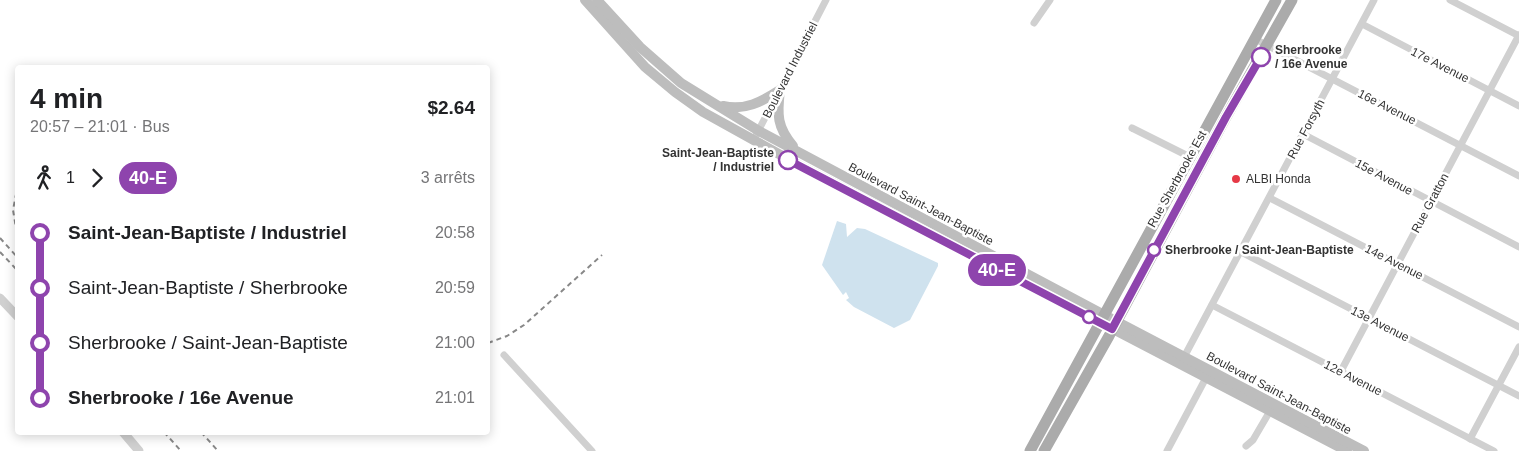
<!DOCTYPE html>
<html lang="fr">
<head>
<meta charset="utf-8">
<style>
  :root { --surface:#fff; --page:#f6f6f6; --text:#202124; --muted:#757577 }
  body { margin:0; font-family:Arial,sans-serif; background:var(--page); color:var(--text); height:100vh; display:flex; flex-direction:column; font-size:19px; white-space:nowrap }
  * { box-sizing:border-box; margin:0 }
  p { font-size:16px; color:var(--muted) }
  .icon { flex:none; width:28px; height:28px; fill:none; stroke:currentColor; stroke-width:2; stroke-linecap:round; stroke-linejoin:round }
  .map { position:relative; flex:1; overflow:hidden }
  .details { position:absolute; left:15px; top:65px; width:475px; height:370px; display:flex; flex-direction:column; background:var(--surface); border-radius:5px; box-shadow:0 2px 12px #0003 }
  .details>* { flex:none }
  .badge { padding:0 10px; border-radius:16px; font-size:18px; line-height:32px }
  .map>.badge { position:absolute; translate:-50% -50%; box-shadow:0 0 0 2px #fff }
  .legs { display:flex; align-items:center; gap:8px; height:55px; padding:0 15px; font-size:16px }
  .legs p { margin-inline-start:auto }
  .headline { display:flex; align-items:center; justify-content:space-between; height:85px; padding:0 15px }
  h1 { font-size:28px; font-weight:700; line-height:38px }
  ul { padding:0 15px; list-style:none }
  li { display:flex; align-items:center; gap:18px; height:55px; font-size:19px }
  li i { display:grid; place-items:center; width:8px; height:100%; margin:0 6px; background:currentColor }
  li i::after { content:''; width:12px; height:12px; margin:-6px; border:4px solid; border-radius:50%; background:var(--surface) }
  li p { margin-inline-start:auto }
  li:first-child i { background:linear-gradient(#0000 50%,currentColor 0) }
  li:last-child i { background:linear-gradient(currentColor 50%,#0000 0) }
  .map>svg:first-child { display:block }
</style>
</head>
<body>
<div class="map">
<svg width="1519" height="451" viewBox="0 0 1519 451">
  <rect width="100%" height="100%" fill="#fff"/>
  <path fill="#cfe2ee" d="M 837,221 L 846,224 L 847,237 L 857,228 L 865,229 L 938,263 L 938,266 L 910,320 L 894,328 L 854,307 L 846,300 L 849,298 L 846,292 L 843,295 L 822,265 Z"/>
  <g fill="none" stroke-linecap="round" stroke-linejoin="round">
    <g stroke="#d0d0d0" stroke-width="7">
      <path d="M 1450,0 L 1519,36"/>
      <path d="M 1034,23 L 1050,0"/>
      <path d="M 1362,24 L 1519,106"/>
      <path d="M 1255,39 L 1519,176"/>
      <path d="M 1132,128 L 1192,158"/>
      <path d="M 1303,134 L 1519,247"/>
      <path d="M 753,141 L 826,0"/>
      <path d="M 1270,198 L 1519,327"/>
      <path d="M 1241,252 L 1519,396"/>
      <path d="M 1212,305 L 1494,451"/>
      <path d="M 504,355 L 592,451"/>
      <path d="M 1183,359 L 1374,0"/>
      <path d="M 1341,371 L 1519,35"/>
      <path d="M 1470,439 L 1519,347"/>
      <path d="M 1246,446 L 1253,440 L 1270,411"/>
      <path d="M 1167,451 L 1208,374"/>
    </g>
    <g stroke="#d0d0d0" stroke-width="9">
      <path d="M 0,298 L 18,317"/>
      <path d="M 123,432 L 139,451"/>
    </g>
    <g stroke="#bdbdbd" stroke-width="10">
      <path d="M 585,0 L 645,67 L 675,92 L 703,112 L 806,169 L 1347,451"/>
      <path d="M 597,0 L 640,47 L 681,83 L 759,131 L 1104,315 L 1364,451"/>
      <path d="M 780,90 C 777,115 777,127 793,146"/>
      <path d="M 723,106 C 745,111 761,102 780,90"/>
    </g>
    <g stroke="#ababab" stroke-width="11">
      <path d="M 1030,451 L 1276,0"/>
      <path d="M 1044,451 L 1109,336 L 1226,117 L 1292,0"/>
    </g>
    <g stroke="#888" stroke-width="2" stroke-dasharray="5 4" stroke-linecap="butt">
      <path d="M 18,184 L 13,210 L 18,240"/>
      <path d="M 0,238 L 18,258"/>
      <path d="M 0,252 L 18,271"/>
      <path d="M 488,343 L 507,336 L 524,325 L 602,255"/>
      <path d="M 164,432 L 181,451"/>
      <path d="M 201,432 L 218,451"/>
    </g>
  </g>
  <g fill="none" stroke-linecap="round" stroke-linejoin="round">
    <g stroke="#fff" stroke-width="11">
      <path id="line-1" d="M 788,160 L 1112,329 L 1226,117 L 1261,57"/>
    </g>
    <use href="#line-1" stroke="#8e44ad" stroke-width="8"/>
  </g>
  <g fill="#fff" stroke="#8e44ad" stroke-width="2.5">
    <circle cx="1261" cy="57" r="9"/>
    <circle cx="788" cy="160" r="9"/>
    <circle cx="1154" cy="250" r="6"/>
    <circle cx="1089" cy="317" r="6"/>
  </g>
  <circle fill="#e63946" stroke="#fff" stroke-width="2" cx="1236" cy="179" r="5"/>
  <g text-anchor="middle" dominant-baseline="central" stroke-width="5" stroke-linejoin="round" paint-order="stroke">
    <g font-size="12" font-weight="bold" fill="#333" stroke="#fff" text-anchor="start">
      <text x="1275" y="50">Sherbrooke<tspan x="1275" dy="14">/ 16e Avenue</tspan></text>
      <text x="774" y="153" text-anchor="end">Saint-Jean-Baptiste<tspan x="774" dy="14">/ Industriel</tspan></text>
      <text x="1165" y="250">Sherbrooke / Saint-Jean-Baptiste</text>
    </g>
    <g font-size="12" fill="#333" stroke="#fff">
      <text transform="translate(1440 65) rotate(27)">17e Avenue</text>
      <text transform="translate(790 70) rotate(-63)">Boulevard Industriel</text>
      <text transform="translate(1387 107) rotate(27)">16e Avenue</text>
      <text transform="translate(1306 129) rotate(-62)">Rue Forsyth</text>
      <text transform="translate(1384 177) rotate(28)">15e Avenue</text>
      <text transform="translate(1177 179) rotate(-61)">Rue Sherbrooke Est</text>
      <text transform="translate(1430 203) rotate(-62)">Rue Gratton</text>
      <text transform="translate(921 204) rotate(28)">Boulevard Saint-Jean-Baptiste</text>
      <text transform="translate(1394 262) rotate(27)">14e Avenue</text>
      <text transform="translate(1380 324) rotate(27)">13e Avenue</text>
      <text transform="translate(1353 378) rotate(27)">12e Avenue</text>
      <text transform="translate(1279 393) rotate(28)">Boulevard Saint-Jean-Baptiste</text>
    </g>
    <g font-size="12" fill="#333" stroke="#fff" text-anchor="start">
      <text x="1246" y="179">ALBI Honda</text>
    </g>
  </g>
</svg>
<b class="badge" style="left:997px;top:270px;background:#8e44ad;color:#fff">40-E</b>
<section class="details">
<div class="headline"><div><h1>4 min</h1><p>20:57 – 21:01 · Bus</p></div><b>$2.64</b></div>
<div class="legs"><svg class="icon" aria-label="walk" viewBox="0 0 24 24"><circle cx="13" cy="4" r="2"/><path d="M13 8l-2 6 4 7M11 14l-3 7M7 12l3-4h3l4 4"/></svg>1<svg class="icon" aria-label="forward" viewBox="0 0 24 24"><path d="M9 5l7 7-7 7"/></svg><b class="badge" style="background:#8e44ad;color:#fff">40-E</b><p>3 arrêts</p></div>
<ul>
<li><i style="color:#8e44ad"></i><b>Saint-Jean-Baptiste / Industriel</b><p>20:58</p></li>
<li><i style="color:#8e44ad"></i><span>Saint-Jean-Baptiste / Sherbrooke</span><p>20:59</p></li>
<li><i style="color:#8e44ad"></i><span>Sherbrooke / Saint-Jean-Baptiste</span><p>21:00</p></li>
<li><i style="color:#8e44ad"></i><b>Sherbrooke / 16e Avenue</b><p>21:01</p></li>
</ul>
</section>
</div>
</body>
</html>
